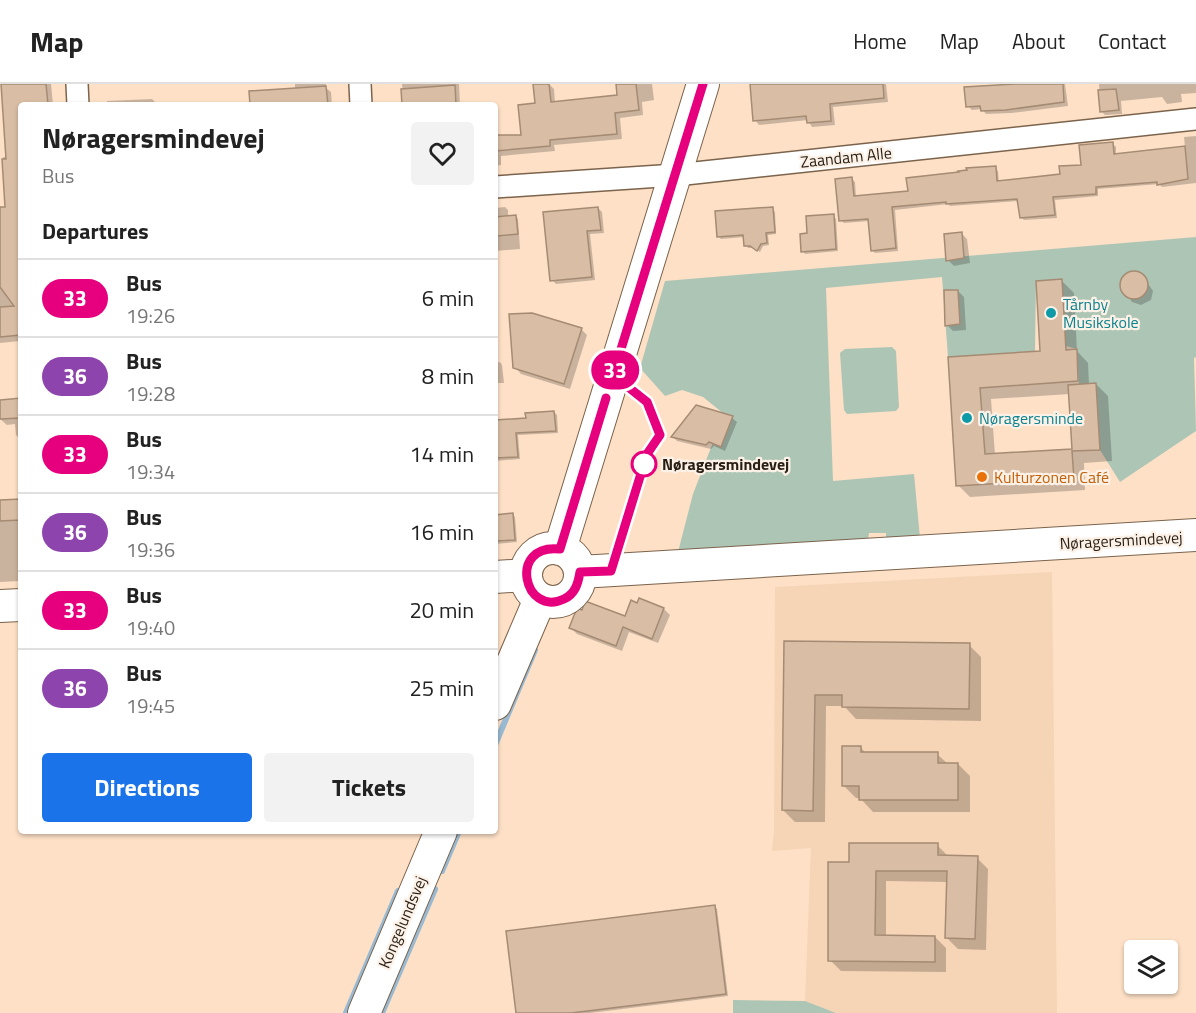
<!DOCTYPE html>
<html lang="en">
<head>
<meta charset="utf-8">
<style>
  :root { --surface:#fff; --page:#f2f2f2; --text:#222; --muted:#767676; --line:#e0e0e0; --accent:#1a73e8 }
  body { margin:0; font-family:"Titillium Web",sans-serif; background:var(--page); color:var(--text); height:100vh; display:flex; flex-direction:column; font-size:22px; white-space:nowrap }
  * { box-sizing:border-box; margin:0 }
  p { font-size:20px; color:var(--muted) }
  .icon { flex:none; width:33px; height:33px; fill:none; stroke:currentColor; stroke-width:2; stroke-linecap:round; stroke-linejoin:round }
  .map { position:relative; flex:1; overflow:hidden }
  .panel { position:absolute; left:18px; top:18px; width:480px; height:732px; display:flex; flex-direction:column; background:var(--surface); border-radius:6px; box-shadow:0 2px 4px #0004 }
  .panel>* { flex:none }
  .badge { padding:0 12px; border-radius:20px; font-size:21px; line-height:39px }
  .buttons { position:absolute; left:1124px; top:856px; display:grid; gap:12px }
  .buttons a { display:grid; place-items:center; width:54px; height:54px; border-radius:6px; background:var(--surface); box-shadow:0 2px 4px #0004; font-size:30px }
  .map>.badge { position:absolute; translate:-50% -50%; box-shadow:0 0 0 3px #fff }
  h2 { padding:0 24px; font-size:22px; line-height:54px }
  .round { display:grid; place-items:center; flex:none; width:63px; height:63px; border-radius:6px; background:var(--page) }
  .head { display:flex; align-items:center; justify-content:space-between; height:102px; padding:0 24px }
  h1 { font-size:28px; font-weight:700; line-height:45px }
  .cta { display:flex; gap:12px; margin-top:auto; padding:12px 24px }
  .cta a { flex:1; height:69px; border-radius:6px; background:var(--accent); color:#fff; font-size:24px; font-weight:700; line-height:69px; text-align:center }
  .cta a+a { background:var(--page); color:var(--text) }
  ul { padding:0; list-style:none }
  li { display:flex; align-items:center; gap:18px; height:78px; padding:0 24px; border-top:2px solid var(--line) }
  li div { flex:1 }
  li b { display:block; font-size:22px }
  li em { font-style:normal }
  li .badge { min-width:66px; font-weight:700; text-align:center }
  header { display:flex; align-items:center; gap:36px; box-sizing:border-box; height:84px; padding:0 30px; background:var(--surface); border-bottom:2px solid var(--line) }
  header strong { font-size:28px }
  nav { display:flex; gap:33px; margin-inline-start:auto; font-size:21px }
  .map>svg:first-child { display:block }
</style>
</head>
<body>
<header>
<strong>Map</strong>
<nav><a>Home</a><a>Map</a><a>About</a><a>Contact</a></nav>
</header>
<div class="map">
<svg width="1196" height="929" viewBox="0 0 1196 929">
  <rect width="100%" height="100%" fill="#fde0c6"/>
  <path fill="#f6d4b6" d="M 1052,488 L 1057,929 L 836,929 L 805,917 L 811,764 L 772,767 L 774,747 L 775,503 Z"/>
  <g fill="#adc5b5">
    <path d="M 1196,153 L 1196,273 L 1194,274 L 1196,347 L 1120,398 L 1100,366 L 1096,299 L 1079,300 L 1077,265 L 1066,262 L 1062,196 L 1036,197 L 1035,267 L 948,273 L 942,193 L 826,204 L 833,397 L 914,390 L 920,454 L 886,456 L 886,449 L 869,449 L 868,457 L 678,468 L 693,410 L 724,330 L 703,313 L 682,306 L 665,312 L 640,284 L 665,197 Z"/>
    <path d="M 892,263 L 896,267 L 899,323 L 896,327 L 847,330 L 844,326 L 840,269 L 845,265 Z"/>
    <path d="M 733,916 L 805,917 L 836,929 L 733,929 Z"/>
  </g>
  <g fill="#0003" fill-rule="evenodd">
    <path d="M 3,0 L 51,0 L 53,21 L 21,21 L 21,278 L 20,257 L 0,259 L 0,125 L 6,124 L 3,73 L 7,73 Z"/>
    <path d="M 295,0 L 326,0 L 326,4 L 331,8 L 332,21 L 252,21 L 295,5 Z"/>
    <path d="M 402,0 L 459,0 L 460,21 L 404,21 Z"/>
    <path d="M 535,0 L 549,0 L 554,5 L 555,19 L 618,12 L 617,0 L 652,0 L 654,16 L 642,18 L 643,31 L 620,34 L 622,55 L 554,61 L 555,67 L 501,72 L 501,81 L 495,82 L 495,53 L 523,52 L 536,20 Z"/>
    <path d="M 751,0 L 886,0 L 888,18 L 833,23 L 835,41 L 812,43 L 808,36 L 759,41 L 755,36 Z"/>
    <path d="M 1006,0 L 1065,0 L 1068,22 L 1011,29 L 986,30 L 982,25 L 972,26 L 968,22 L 1007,3 Z"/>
    <path d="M 1099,0 L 1196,0 L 1196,9 L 1181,10 L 1182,18 L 1167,20 L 1162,13 L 1121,17 L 1122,30 L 1105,31 L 1101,27 Z"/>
    <path d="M 152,15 L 158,21 L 107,21 L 107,17 Z"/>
    <path d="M 1196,52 L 1196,99 L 1162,103 L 1159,100 L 1098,105 L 1098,112 L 1055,116 L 1057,134 L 1024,136 L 1021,133 L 1019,117 L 950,122 L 948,120 L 895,126 L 898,167 L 875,169 L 872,166 L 869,137 L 844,139 L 841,136 L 852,95 L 855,98 L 856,113 L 909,108 L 995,84 L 998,87 L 999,99 L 1061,91 L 1082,82 L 1113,60 L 1116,63 L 1116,71 L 1185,63 L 1184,53 Z"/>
    <path d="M 505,123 L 508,126 L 508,133 L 516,133 L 518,135 L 520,165 L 495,167 L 495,124 Z"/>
    <path d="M 598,124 L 602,128 L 604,149 L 590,150 L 595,196 L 556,200 L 552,196 Z"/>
    <path d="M 772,125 L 775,128 L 776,150 L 768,151 L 769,161 L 763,162 L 760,168 L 754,164 L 748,164 L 746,161 L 745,153 L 721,155 L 718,152 Z"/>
    <path d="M 833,132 L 836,135 L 838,167 L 805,170 L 803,167 L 808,151 Z"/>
    <path d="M 961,149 L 967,155 L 970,179 L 954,182 L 948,176 Z"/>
    <path d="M 1132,189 L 1142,191 L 1153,207 L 1151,216 L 1141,221 L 1132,218 L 1121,202 L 1123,193 Z"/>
    <path d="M 1062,197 L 1074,209 L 1077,267 L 1088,279 L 1089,301 L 1096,300 L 1108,312 L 1112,377 L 1084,379 L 1085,406 L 970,413 L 958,401 L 950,274 L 1041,268 ZM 1070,310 L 1073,366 L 995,371 L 991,315 Z"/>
    <path d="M 958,207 L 964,213 L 966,246 L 953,247 L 947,241 Z"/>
    <path d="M 581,245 L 587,251 L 570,305 L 521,290 L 515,283 Z"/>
    <path d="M 500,278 L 502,281 L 504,299 L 495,299 L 495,279 Z"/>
    <path d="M 21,316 L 21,356 L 16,351 L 15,340 L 7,341 L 0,335 L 0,317 Z"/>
    <path d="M 554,328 L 557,331 L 558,349 L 518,351 L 520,375 L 495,377 L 495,337 L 527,335 Z"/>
    <path d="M 732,334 L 737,338 L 725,367 L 714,362 L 711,365 L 677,357 L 673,353 Z"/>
    <path d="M 21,415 L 21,470 L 19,470 L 20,497 L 0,498 L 0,416 Z"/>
    <path d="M 513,431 L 515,433 L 517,458 L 495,460 L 495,432 Z"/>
    <path d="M 640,516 L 664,525 L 670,531 L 658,559 L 629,548 L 622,567 L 577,550 L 571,544 L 583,528 L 625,534 L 638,521 Z"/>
    <path d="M 785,558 L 969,561 L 981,573 L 981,637 L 856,635 L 844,622 L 826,622 L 825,738 L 795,738 L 783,726 Z"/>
    <path d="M 861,664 L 866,669 L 937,670 L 948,680 L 958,680 L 970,692 L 970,728 L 873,728 L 860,714 L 856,714 L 844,702 Z"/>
    <path d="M 937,761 L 949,773 L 977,774 L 988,785 L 986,866 L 958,865 L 947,854 L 948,798 L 886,797 L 886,853 L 935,853 L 946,864 L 946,888 L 841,887 L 830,876 L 850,780 Z"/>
    <path d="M 714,822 L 717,825 L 728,912 L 590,929 L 518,929 Z"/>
  </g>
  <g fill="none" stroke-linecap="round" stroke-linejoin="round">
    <g stroke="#98b9d1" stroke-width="6">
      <path d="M 495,661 L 535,566"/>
      <path d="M 442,787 L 459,747"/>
      <path d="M 346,929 L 398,807"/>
      <path d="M 382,929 L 435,805"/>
    </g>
  </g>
  <g fill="#d9bea5" stroke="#a58b73" stroke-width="1.5">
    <path d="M 1,0 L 46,0 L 48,21 L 21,21 L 21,251 L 0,253 L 0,223 L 14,222 L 0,203 L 0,123 L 5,123 L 2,75 L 6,75 Z"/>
    <path d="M 533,0 L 549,0 L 551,18 L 617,11 L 616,0 L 636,0 L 639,26 L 615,29 L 617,50 L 550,56 L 550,62 L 495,67 L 495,51 L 521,51 L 518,21 L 535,19 Z"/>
    <path d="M 750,0 L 883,0 L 884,14 L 830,20 L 831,37 L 807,39 L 806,32 L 753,37 Z"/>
    <path d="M 1015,0 L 1063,0 L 1064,18 L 1006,26 L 981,27 L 980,22 L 966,23 L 964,3 Z"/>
    <path d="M 455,1 L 456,21 L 402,21 L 401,5 Z"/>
    <path d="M 326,2 L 328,21 L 250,21 L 249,7 Z"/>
    <path d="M 1116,5 L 1119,26 L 1100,28 L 1098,6 Z"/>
    <path d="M 1113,58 L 1114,70 L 1185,62 L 1188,95 L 1157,101 L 1157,98 L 1096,103 L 1096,110 L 1053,113 L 1055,131 L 1020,134 L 1017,115 L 946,120 L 946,118 L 892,123 L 896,164 L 871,167 L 868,135 L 839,137 L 835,95 L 852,93 L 854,112 L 908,107 L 906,94 L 959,88 L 958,87 L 967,86 L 966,84 L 996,82 L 997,97 L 1060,90 L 1059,82 L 1081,81 L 1079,61 Z"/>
    <path d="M 598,123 L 601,146 L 587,147 L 592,193 L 550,197 L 543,128 Z"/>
    <path d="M 773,123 L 775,148 L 766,149 L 767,159 L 761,160 L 757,167 L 750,162 L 744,162 L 743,151 L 717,153 L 715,127 Z"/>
    <path d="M 834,130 L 836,165 L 801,168 L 800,150 L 807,149 L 806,132 Z"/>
    <path d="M 516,131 L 518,150 L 497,152 L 495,133 Z"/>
    <path d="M 962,148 L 964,174 L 946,177 L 944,150 Z"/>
    <circle cx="1134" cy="201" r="14"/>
    <path d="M 1062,195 L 1066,266 L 1077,265 L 1078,297 L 980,304 L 985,370 L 1072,365 L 1068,301 L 1096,299 L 1100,366 L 1072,367 L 1074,395 L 956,402 L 948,273 L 1040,267 L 1036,197 Z"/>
    <path d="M 944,206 L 958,206 L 960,240 L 945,242 Z"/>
    <path d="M 532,229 L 582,244 L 564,300 L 513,284 L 509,230 Z"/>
    <path d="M 21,314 L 21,334 L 0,335 L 0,316 Z"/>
    <path d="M 696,321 L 733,332 L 721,363 L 709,358 L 706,361 L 671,353 Z"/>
    <path d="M 554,327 L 556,347 L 516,349 L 518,373 L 496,374 L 495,336 L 526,334 L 525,329 Z"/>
    <path d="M 21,415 L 21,436 L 0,437 L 0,416 Z"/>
    <path d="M 513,429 L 515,456 L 495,457 L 495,431 Z"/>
    <path d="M 639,514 L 664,524 L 652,555 L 623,543 L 616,562 L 569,544 L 577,524 L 582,526 L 585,517 L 625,532 L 631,516 L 637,519 Z"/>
    <path d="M 784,557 L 970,559 L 969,625 L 842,623 L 842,611 L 815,611 L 813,727 L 782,726 Z"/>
    <path d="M 842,662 L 861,662 L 861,668 L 938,668 L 938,679 L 958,679 L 958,716 L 859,716 L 859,702 L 842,702 Z"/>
    <path d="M 849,759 L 938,759 L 938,771 L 978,772 L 975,855 L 945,854 L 947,787 L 876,787 L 875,851 L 935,852 L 935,878 L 828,877 L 828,778 L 849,778 Z"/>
    <path d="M 715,821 L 726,910 L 571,929 L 516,929 L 506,847 Z"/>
  </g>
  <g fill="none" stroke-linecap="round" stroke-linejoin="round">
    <g stroke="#7b634c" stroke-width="24">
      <g id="street">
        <path d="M 77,0 L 78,21"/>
        <path d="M 360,0 L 361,21"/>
        <path d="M 495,103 L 676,91 L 1196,35"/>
      </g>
    </g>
    <g stroke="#7b634c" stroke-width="34">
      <g id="secondary">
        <circle cx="553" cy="491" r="27"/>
        <path d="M 560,465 L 703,0"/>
        <path d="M 580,488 L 1196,451"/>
        <path d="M 495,493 L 526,491"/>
        <path d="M 0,522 L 21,521"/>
        <path d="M 495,620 L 540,515"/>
        <path d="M 364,929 L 441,747"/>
      </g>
    </g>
    <use href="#street" stroke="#fff" stroke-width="21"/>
    <use href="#secondary" stroke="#fff" stroke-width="32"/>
  </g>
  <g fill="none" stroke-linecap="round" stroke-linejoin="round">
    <g stroke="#fff" stroke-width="14">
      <path id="line" d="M 606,314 L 560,465 C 507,459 524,534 564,515 C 575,510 578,500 580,488 L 611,487 L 647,370 L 660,351 L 647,318 L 613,291 L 703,0"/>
    </g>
    <use href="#line" stroke="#e6007e" stroke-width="9"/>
  </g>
  <g fill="#0f9aa8" stroke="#fcf1e7" stroke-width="2">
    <circle cx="1051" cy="229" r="6"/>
    <circle cx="967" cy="334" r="6"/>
  </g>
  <circle fill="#fff" stroke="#e6007e" stroke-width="3" cx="644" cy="380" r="12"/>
  <circle fill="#e8710a" stroke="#fcf1e7" stroke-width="2" cx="982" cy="393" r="6"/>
  <g text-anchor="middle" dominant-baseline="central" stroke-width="4.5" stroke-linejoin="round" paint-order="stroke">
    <g font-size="16" fill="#281e14" stroke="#fcf1e7">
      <text transform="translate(846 73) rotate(-6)">Zaandam Alle</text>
      <text transform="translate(1121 456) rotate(-3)">Nøragersmindevej</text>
      <text transform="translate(402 838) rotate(-67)">Kongelundsvej</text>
    </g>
    <g font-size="16" fill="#0d838f" stroke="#fcf1e7" text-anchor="start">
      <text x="1063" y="220">Tårnby<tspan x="1063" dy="18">Musikskole</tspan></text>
      <text x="979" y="334">Nøragersminde</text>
    </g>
    <g font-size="16" font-weight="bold" fill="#281e14" stroke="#fcf1e7" text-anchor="start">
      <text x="662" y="380">Nøragersmindevej</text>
    </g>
    <g font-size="16" fill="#c56008" stroke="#fcf1e7" text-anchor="start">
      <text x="994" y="393">Kulturzonen Café</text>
    </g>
  </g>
</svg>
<div class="buttons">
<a><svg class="icon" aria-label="layers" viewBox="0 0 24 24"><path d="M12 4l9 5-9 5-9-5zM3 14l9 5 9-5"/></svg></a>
</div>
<b class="badge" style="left:615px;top:286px;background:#e6007e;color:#fff">33</b>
<section class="panel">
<div class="head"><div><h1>Nøragersmindevej</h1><p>Bus</p></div><a class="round"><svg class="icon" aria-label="heart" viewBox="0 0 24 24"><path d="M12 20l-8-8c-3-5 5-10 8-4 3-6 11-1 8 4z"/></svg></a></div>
<h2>Departures</h2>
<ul>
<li><span class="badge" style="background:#e6007e;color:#fff">33</span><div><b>Bus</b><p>19:26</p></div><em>6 min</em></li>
<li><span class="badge" style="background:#8e44ad;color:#fff">36</span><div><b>Bus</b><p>19:28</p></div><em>8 min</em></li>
<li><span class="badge" style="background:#e6007e;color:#fff">33</span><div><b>Bus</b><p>19:34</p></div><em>14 min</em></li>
<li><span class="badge" style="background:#8e44ad;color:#fff">36</span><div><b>Bus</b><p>19:36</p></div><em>16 min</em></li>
<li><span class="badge" style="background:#e6007e;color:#fff">33</span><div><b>Bus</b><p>19:40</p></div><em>20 min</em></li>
<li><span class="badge" style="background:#8e44ad;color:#fff">36</span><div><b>Bus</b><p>19:45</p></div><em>25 min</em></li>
</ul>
<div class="cta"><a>Directions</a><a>Tickets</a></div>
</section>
</div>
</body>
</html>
